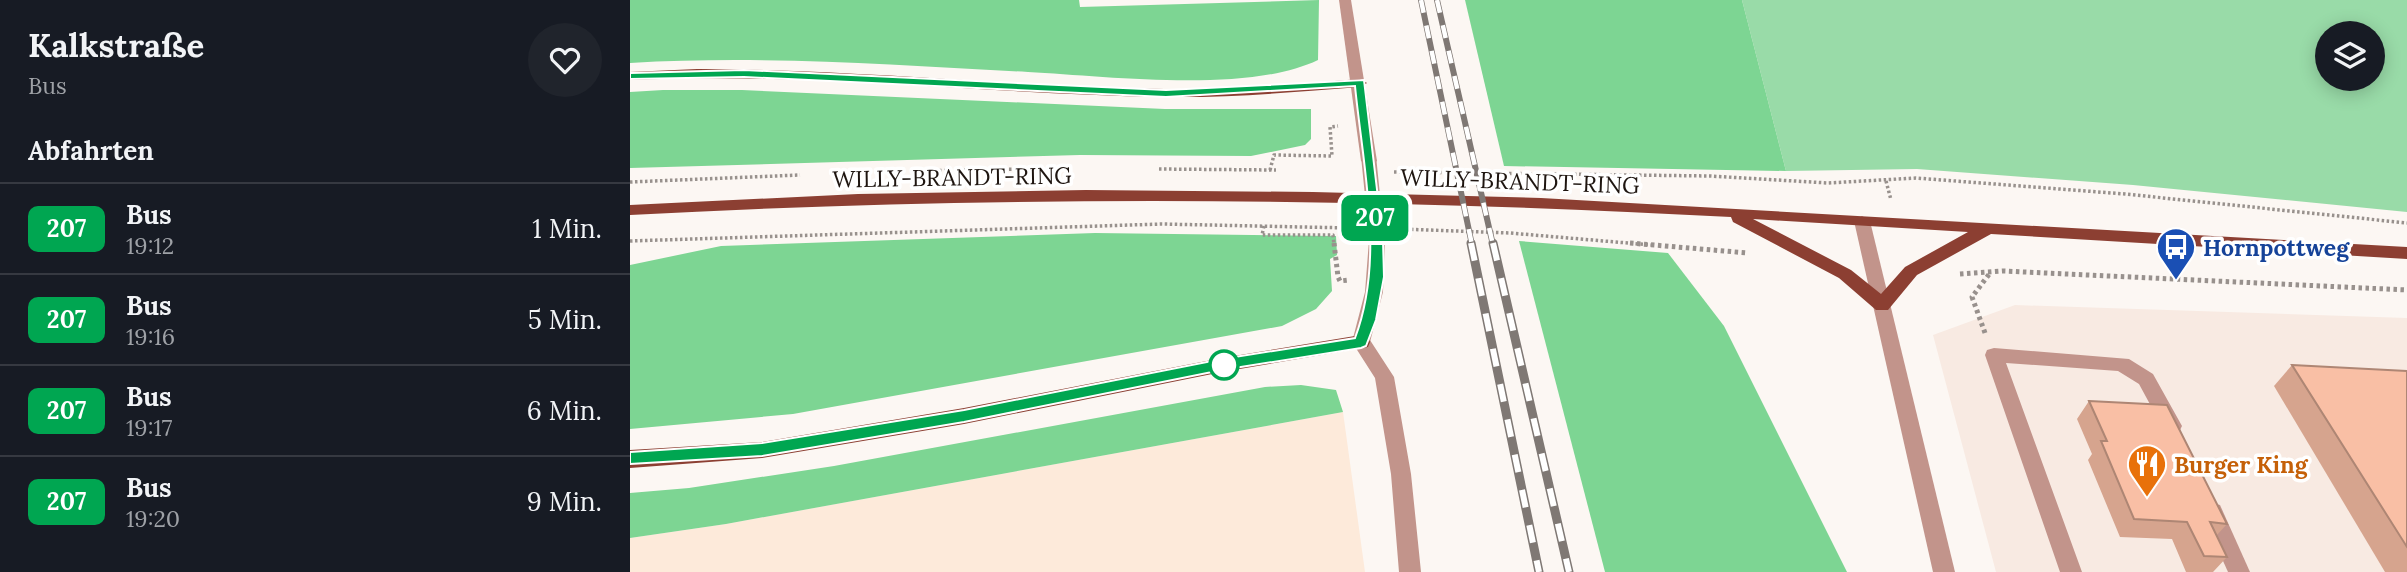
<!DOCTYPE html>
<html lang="de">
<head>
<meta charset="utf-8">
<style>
  :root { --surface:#171b24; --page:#20242c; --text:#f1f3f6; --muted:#9ea1a6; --line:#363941 }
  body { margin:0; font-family:Lora,serif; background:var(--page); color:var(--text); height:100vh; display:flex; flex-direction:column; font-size:26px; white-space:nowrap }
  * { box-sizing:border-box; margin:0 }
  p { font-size:23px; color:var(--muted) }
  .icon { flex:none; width:38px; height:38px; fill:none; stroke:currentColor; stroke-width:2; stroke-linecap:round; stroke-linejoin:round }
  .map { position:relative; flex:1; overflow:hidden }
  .panel { display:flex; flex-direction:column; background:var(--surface); width:630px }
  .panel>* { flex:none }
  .badge { padding:0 14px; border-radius:10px; font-size:24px; line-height:46px }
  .tools { position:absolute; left:1685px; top:21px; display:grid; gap:14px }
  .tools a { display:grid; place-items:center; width:70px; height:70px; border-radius:50%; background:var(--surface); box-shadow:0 4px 18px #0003; font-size:35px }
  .map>.badge { position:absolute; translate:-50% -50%; box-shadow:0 0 0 4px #fff }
  h2 { padding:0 28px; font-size:26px; line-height:63px }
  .round { display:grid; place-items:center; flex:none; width:74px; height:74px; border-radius:37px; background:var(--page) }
  .summary { display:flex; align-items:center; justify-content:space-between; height:119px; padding:0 28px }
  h1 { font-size:33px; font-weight:800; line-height:52px }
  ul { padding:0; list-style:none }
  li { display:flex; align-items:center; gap:21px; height:91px; padding:0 28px; border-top:2px solid var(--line) }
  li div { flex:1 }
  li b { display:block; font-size:26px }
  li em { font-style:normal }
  li .badge { min-width:77px; font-weight:700; text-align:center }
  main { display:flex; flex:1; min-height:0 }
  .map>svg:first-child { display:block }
</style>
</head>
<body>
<main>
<section class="panel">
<div class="summary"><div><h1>Kalkstraße</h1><p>Bus</p></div><a class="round"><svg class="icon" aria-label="heart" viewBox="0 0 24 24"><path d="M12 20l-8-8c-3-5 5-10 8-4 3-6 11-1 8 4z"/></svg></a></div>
<h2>Abfahrten</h2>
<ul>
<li><span class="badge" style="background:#00a651;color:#fff">207</span><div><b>Bus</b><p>19:12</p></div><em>1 Min.</em></li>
<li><span class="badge" style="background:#00a651;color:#fff">207</span><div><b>Bus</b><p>19:16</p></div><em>5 Min.</em></li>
<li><span class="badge" style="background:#00a651;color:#fff">207</span><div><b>Bus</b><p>19:17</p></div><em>6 Min.</em></li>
<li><span class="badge" style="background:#00a651;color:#fff">207</span><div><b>Bus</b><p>19:20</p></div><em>9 Min.</em></li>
</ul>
</section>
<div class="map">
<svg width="1777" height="572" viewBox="0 0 1777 572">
  <rect width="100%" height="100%" fill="#fcf7f3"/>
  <path fill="#f8eae2" d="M 1385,305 L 1777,318 L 1777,572 L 1366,572 L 1303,335 Z"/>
  <path fill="#fdeada" d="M 713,412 L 735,572 L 0,572 L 0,538 L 96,524 Z"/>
  <path fill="#99dba8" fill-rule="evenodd" d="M 1112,0 L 1777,0 L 1777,212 L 1503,185 L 1287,169 L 1156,171 ZM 1698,33 L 1743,33 L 1743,79 L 1698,79 Z"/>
  <g fill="#7dd593">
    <path d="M 0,0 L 449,0 L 450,7 L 689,0 L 688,60 C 617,94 478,76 398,72 C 266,65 133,55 0,63 Z"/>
    <path d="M 835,0 L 1112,0 L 1156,171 L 874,166 Z"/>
    <path d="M 33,90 L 112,90 L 535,109 L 681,109 L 681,139 L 675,145 L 621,156 L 450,155 L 0,168 L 0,92 Z"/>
    <path d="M 465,233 L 706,236 L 707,255 L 700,259 L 702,291 L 686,309 L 652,326 L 163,414 L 0,429 L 0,265 L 91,246 Z"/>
    <path d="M 889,241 L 1038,253 L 1094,326 L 1217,572 L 975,572 Z"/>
    <path d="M 671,385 L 706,390 L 713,412 L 96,524 L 0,538 L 0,493 L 59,488 L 204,466 L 635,387 Z"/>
  </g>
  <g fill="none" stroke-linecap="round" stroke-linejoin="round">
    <g stroke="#98918d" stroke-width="3.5" stroke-dasharray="2.5 2.5" stroke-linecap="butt">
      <path d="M 529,169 L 646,170"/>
      <path d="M 640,170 L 644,155 L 702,156 L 700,127 L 708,126"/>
      <path d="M 284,171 L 398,169"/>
      <path d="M 764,172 L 1080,176 L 1198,183 L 1286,178 L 1495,194 L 1777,223"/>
      <path d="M 1256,181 L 1261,200"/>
      <path d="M 0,182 L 170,175"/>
      <path d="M 634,226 L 632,235 L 703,235 L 704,245"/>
      <path d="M 771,229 L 880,233 L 1021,245"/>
      <path d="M 0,241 L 532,224 L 720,228"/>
    </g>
    <g stroke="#98918d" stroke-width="5" stroke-dasharray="3.5 3.5" stroke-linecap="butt">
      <path d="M 704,243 L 708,277 L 710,281 L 719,280"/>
      <path d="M 1000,243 L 1118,253"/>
      <path d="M 1330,274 L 1373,271 L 1777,290"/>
      <path d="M 1355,333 L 1342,297 L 1360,273"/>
    </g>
    <g fill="#c2948b" fill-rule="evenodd">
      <path d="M 1364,348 L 1499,359 L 1523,374 L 1552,426 L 1549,432 L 1542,434 L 1535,432 L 1509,384 L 1488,371 L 1376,363 L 1452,572 L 1430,572 L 1355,355 L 1357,350 Z"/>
      <path d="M 1582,503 L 1590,505 L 1620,572 L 1598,572 L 1571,512 L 1574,505 Z"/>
    </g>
    <g fill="#c2948b" fill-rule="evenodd">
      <path d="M 1232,216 L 1240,221 L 1325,572 L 1303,572 L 1224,221 Z"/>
      <path d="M 731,335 L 738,337 L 764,377 L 781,474 L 791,572 L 769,572 L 761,474 L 745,378 L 722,342 L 724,337 Z"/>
    </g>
    <g fill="#c2948b" fill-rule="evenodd">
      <path d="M 709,0 L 721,0 L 747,161 L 739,166 L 731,161 Z"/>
      <path d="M 747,234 L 755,240 L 753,292 L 740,342 L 738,347 L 724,347 L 722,342 L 735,292 L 739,240 Z"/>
    </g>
    <g fill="#8c3f32" fill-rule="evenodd">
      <path d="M 67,69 C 223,69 378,86 534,89 C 599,90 665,84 730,79 L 737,83 L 730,87 C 665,92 600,98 534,97 C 356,94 179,72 0,80 L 0,72 Z"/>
      <path d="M 456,190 L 683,192 L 911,198 L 1777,247 L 1777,259 L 1361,234 L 1287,275 L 1258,310 L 1246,310 L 1209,278 L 1103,222 L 1101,217 C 734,197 367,195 0,215 L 0,205 L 228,194 ZM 1123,219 L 1338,232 L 1275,267 L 1251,294 L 1221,270 Z"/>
      <path d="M 731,335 L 738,337 L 740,342 L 738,347 L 592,372 L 334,424 L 132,458 L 0,468 L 0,450 L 132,442 L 334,408 L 592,358 Z"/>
    </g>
    <g stroke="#7f7874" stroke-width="6">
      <g id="rail-far1">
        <path d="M 791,0 L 842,245"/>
        <path d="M 807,0 L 863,245"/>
      </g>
    </g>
    <g stroke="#7f7874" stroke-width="9">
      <g id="rail">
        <path d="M 841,243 L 909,572"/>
        <path d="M 863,243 L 939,572"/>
      </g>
    </g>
    <use href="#rail-far1" stroke="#fff" stroke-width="4.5" stroke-dasharray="13" stroke-linecap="butt"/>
    <use href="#rail" stroke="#fff" stroke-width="6" stroke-dasharray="18" stroke-linecap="butt"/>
    <path stroke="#c2948b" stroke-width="15" d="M 739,161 L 747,240"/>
  </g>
  <g fill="#d6a48e">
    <path d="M 1662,365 L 1777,371 L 1777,572 L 1755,572 L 1644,386 Z"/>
    <path d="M 1459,401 L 1597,524 L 1587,535 L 1597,557 L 1583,572 L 1556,572 L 1542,539 L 1490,537 L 1458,460 L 1462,454 L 1447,419 Z"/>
  </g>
  <g fill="#f9bfa5" stroke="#ae8674" stroke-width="2">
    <path d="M 1662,365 L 1777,371 L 1777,547 Z"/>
    <path d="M 1459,401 L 1537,405 L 1597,524 L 1580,522 L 1597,557 L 1574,556 L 1557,522 L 1504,519 L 1471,441 L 1477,441 Z"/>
  </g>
  <path fill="#00a651" stroke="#fff" stroke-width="2" d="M 114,70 L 536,90 L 734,80 L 753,240 L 754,277 L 746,320 L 736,346 L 731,348 L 592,370 L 334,422 L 132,456 L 0,464 L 0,452 L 132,443 L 334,410 L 592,359 L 725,338 C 755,259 733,168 725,86 L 536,97 L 114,77 L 0,79 L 0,73 Z"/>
  <defs>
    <g id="bus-pin" transform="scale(2.0125)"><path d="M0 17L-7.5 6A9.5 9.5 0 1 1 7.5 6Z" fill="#1a4fb4" stroke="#fff"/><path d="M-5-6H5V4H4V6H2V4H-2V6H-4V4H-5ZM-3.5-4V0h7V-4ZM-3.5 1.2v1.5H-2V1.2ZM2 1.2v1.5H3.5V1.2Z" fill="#fff"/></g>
    <g id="restaurant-pin" transform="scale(2.0125)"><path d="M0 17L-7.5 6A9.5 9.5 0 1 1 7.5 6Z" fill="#e8710a" stroke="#fff"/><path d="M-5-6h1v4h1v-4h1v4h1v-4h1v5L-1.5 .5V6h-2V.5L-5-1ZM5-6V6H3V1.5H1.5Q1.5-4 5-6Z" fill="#fff"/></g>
  </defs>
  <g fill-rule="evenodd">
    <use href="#bus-pin" x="1546" y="247"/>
    <use href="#restaurant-pin" x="1517" y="464"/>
  </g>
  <circle fill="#fff" stroke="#00a651" stroke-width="3.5" cx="594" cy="365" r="14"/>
  <g text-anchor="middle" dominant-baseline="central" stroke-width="7" stroke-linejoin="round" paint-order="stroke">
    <g font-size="23" fill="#1e1510" stroke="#fff">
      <text transform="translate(322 177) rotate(-1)">WILLY-BRANDT-RING</text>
      <text transform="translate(890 181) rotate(2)">WILLY-BRANDT-RING</text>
    </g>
    <g font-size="23" font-weight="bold" fill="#164399" stroke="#fff" text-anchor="start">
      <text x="1573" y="247">Hornpottweg</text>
    </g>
    <g font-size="23" font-weight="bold" fill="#c56008" stroke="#fff" text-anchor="start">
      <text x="1544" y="464">Burger King</text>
    </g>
  </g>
</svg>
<div class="tools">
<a><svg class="icon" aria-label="layers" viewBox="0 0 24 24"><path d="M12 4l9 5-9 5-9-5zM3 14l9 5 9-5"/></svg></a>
</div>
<b class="badge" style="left:745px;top:218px;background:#00a651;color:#fff">207</b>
</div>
</main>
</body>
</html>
